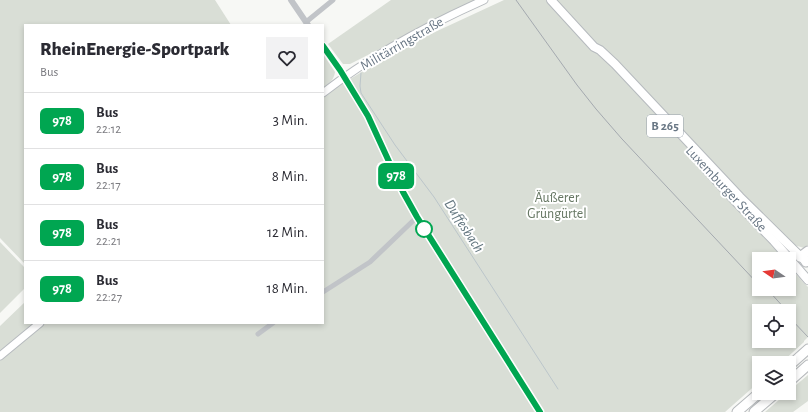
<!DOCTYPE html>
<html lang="de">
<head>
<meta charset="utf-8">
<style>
  :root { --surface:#fff; --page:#f2f2f3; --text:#2b2b33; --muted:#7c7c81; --line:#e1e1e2 }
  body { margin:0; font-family:"Alegreya Sans",sans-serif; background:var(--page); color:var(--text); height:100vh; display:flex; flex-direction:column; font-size:15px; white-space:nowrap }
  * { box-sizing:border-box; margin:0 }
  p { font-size:13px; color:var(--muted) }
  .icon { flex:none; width:22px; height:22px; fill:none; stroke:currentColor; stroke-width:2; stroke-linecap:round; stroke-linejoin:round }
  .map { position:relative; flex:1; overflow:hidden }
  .side { position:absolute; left:24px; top:24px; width:300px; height:300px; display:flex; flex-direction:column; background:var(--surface); border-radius:0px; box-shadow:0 2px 6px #0003 }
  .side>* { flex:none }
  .badge { padding:0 8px; border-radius:6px; font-size:14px; line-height:26px }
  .needle { width:26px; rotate:283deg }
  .controls { position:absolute; left:752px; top:252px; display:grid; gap:8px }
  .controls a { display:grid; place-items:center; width:44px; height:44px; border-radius:0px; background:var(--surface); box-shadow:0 2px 6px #0003; font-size:20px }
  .map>.badge { position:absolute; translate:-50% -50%; box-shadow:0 0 0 2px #fff }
  .round { display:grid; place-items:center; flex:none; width:42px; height:42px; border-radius:0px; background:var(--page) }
  .summary { display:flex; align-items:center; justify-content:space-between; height:68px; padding:0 16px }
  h1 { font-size:19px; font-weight:800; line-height:30px }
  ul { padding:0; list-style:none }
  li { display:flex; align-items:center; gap:12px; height:56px; padding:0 16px; border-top:1px solid var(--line) }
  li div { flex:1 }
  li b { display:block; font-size:15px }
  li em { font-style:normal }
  li .badge { min-width:44px; font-weight:700; text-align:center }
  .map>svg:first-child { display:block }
</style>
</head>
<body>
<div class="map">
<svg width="808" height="412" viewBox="0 0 808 412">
  <rect width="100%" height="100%" fill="#f7f8f5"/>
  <g fill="#d9ded6" fill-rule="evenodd">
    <path d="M 0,0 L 215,0 L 231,25 L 25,25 L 25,264 L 0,238 Z"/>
    <path d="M 391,0 L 477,0 L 350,64 L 343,64 L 328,44 Z"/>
    <path d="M 504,0 L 808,0 L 808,245 L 804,248 L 794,245 L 800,250 L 798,250 L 785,259 L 779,253 L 777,254 L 782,259 L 759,259 L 759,289 L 789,289 L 789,267 L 808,287 L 808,337 L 804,341 L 804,342 L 781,363 L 759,363 L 759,382 L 725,412 L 0,412 L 0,359 L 44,323 L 323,323 L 323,97 L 335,88 L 407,45 ZM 759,311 L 789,311 L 789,341 L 759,341 Z"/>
    <path d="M 323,54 L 335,72 C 334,80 329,84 323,88 Z"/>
    <path d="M 0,242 L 25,268 L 25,288 L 0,313 Z"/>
    <path d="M 25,302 L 25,323 L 35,323 L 0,351 L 0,326 Z"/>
    <path d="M 808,375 L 808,401 L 793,412 L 765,412 L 787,393 L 789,393 L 789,391 Z"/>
  </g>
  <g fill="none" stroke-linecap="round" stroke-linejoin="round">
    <path stroke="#bbc5ca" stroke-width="1" d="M 361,73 L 360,86 L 361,93 L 395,145 L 434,197 L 558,389"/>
    <g stroke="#b6babe" stroke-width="9">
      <g id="secondary">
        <path d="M 323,93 C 372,55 428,25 484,0"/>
        <path d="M 0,356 L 40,323"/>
      </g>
    </g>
    <g stroke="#b6babe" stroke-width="10">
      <g id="primary">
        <path d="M 551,0 L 594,47 L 600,50 L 615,64 L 740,197 L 805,261"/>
        <path d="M 705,168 L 738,204 L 774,241 L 808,280"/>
      </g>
    </g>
    <g stroke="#b6b9bc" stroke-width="11">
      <g id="motorway">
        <path d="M 800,257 L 808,251"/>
        <path d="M 806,262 L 808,261"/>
        <path d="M 789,366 L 808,349"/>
        <path d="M 789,382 L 808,365"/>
        <path d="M 737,412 L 759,393"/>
        <path d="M 754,412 L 776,393"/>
      </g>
    </g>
    <g stroke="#c1c4c8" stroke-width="5">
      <path d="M 306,22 L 333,0"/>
      <path d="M 323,292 L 370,262 L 417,217"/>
      <path d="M 258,334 L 273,323"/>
    </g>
    <g stroke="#c1c4c8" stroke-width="6">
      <path d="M 291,0 L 308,25"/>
      <path d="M 323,46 L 340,70 L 368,116 L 403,192 L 417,217 L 540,412"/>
    </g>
    <use href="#secondary" stroke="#fff" stroke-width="7"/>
    <use href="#primary" stroke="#fff" stroke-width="8"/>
    <use href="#motorway" stroke="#fff" stroke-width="9"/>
    <g stroke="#a4a9af" stroke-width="1">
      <path d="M 516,0 L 577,85 L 596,109 L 622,139 L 759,285"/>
      <path d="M 767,289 L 787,311"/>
      <path d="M 789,317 L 808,337"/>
    </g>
  </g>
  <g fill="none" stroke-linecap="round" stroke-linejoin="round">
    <g stroke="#fff" stroke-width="9">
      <path id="line" d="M 323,46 L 340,70 L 368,116 L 403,192 L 417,217 L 540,412"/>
    </g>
    <use href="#line" stroke="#00a651" stroke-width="6"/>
  </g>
  <circle fill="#fff" stroke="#00a651" stroke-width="2" cx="424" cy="229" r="8"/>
  <g text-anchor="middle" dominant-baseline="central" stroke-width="4" stroke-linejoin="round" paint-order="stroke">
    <rect fill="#fff" stroke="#959fa9" stroke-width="1" x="647" y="115" width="36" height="22" rx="3"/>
    <g font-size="13" font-weight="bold" fill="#687684">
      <text x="665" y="126">B 265</text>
    </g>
    <g font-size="14" fill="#687684" stroke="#fff">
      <text transform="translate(402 44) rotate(-30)">Militärringstraße</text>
      <text transform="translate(726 189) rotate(47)">Luxemburger Straße</text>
    </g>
    <g font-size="14" fill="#667763" stroke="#fff">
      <text x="557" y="198">Äußerer<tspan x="557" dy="16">Grüngürtel</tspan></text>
    </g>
    <g font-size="15" font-style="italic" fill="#647780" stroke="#fff">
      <text transform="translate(464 226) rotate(57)">Duffesbach</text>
    </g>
  </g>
</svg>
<div class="controls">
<a><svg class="needle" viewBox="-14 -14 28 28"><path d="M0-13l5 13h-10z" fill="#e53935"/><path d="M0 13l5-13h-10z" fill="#7c7c81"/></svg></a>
<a><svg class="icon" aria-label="locate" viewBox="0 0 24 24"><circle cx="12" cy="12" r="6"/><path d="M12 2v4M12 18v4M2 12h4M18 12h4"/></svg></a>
<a><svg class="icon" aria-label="layers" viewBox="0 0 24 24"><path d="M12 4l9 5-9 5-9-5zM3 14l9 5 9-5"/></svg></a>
</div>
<b class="badge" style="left:396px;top:176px;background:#00a651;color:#fff">978</b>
<section class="side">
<div class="summary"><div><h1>RheinEnergie-Sportpark</h1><p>Bus</p></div><a class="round"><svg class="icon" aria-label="heart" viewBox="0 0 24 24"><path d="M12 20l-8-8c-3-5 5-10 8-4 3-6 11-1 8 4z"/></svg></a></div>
<ul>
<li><span class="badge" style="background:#00a651;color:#fff">978</span><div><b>Bus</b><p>22:12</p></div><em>3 Min.</em></li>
<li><span class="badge" style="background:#00a651;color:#fff">978</span><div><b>Bus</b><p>22:17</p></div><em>8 Min.</em></li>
<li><span class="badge" style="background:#00a651;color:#fff">978</span><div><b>Bus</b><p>22:21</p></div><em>12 Min.</em></li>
<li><span class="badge" style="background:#00a651;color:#fff">978</span><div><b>Bus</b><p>22:27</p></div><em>18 Min.</em></li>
</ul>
</section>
</div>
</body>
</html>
